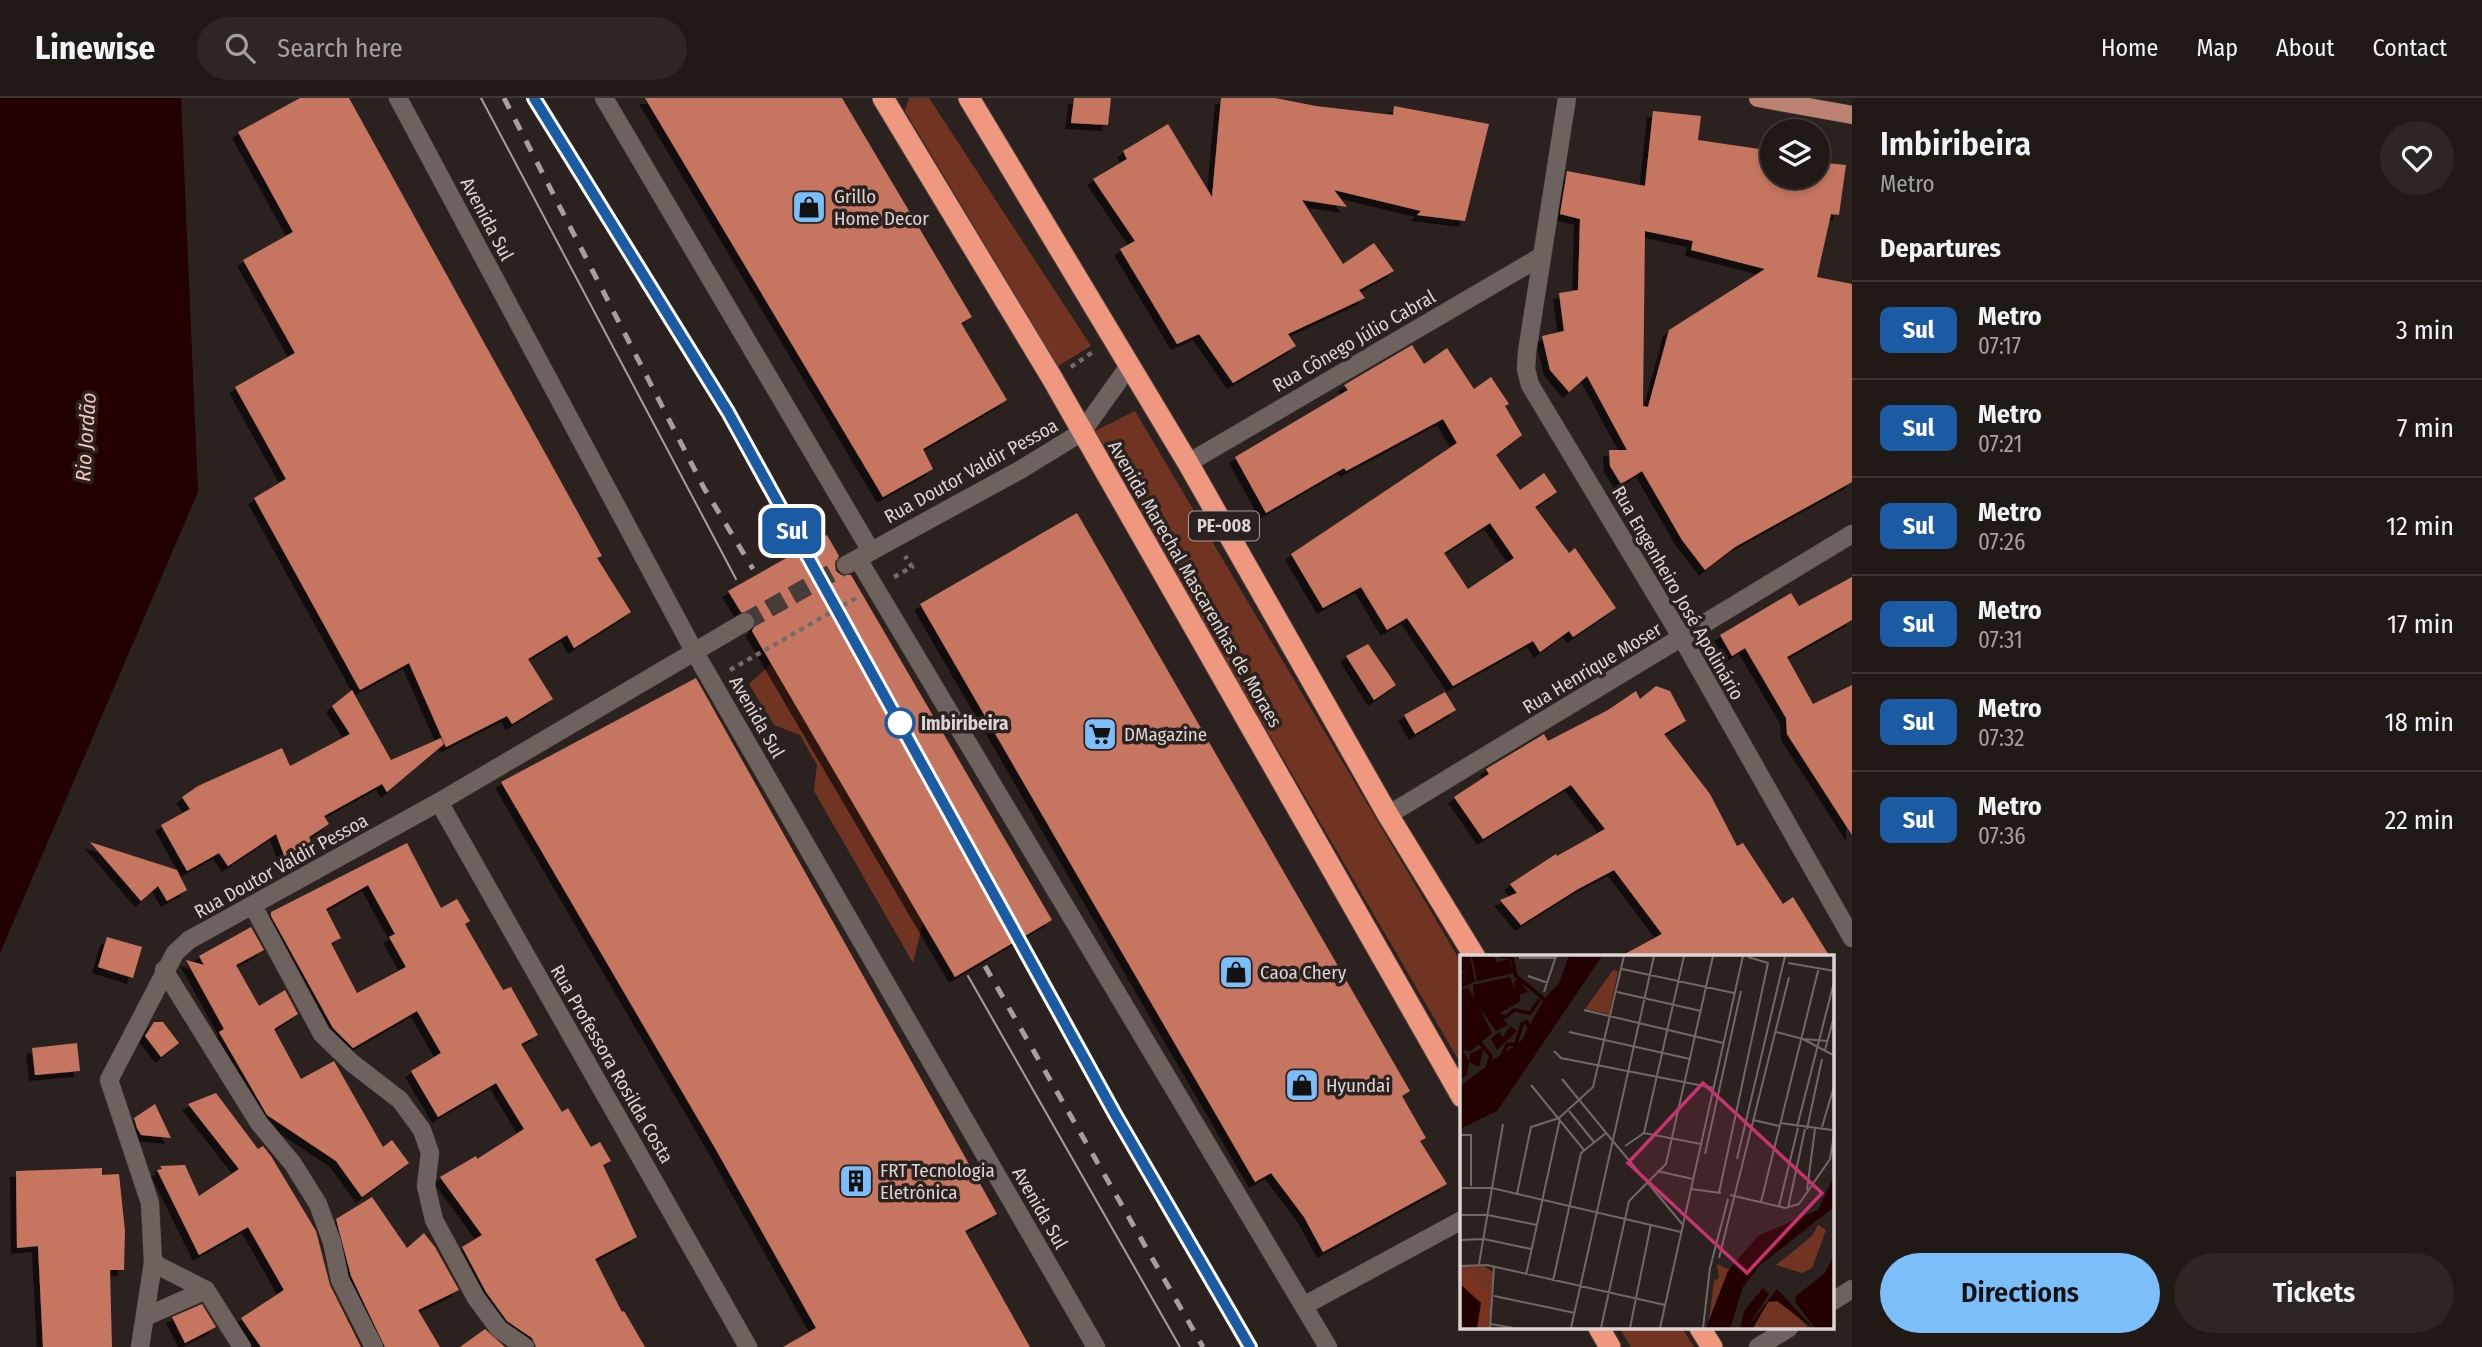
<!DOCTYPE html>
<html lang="en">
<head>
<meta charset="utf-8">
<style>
  :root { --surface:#201916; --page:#2d2623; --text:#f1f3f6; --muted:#a2a0a1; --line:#3d3835; --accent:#7cbef9 }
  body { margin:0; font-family:"Fira Sans Condensed",sans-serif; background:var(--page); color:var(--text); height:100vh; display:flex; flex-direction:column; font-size:26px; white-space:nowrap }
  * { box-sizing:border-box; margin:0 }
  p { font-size:23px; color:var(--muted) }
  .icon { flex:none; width:38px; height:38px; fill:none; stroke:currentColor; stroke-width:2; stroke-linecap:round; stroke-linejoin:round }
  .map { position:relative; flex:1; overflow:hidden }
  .sheet { display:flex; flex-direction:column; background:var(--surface); width:630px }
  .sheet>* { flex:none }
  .badge { padding:0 14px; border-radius:10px; font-size:24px; line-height:46px }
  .fabs { position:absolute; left:1760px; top:21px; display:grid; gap:14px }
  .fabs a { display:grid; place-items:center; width:70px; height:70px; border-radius:50%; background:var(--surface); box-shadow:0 4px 10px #0003,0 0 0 2px var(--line); font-size:35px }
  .map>.badge { position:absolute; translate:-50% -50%; box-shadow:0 0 0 4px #fff }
  h2 { padding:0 28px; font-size:26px; line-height:63px }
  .round { display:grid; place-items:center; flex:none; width:74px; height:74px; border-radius:37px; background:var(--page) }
  .headline { display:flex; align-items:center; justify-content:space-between; height:119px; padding:0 28px }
  h1 { font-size:33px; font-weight:600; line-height:52px }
  .action { display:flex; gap:14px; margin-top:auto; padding:14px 28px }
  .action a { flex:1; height:80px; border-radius:42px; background:var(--accent); color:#111; font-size:28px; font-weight:600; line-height:80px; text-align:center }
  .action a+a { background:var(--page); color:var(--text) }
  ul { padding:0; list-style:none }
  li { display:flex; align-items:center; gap:21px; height:98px; padding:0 28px; border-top:2px solid var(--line) }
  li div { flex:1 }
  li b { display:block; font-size:26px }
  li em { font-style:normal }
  li .badge { min-width:77px; font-weight:700; text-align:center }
  header { display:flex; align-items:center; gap:42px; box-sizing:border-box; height:98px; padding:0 35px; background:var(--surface); border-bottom:2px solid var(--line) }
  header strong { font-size:33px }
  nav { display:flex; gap:38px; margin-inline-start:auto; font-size:24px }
  .search { width:490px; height:63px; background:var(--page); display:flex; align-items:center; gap:18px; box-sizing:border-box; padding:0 24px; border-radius:38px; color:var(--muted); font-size:26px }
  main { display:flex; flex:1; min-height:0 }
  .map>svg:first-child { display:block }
</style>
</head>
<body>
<header>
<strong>Linewise</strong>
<div class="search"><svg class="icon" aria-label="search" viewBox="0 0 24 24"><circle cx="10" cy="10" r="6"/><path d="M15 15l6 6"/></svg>Search here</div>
<nav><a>Home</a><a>Map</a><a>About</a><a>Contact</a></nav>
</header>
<main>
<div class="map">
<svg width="1852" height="1249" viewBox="0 0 1852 1249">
  <defs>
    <filter id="shadow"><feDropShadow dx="-6" dy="6" stdDeviation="0" flood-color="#0009"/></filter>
  </defs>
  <rect width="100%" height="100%" fill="#2b211e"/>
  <g fill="#723422">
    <path d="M 909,0 L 929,0 L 1091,248 L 1058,268 L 905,13 Z"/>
    <path d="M 1135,313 L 1462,866 L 1462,968 L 1093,334 Z"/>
    <path d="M 771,566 L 923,824 L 913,865 L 814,693 L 817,667 L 800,637 L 774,627 L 749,586 Z"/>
    <path d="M 1619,1230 L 1682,1230 L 1694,1249 L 1631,1249 Z"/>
  </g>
  <path fill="#220100" d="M 0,0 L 181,0 L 198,394 L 0,855 Z"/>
  <g fill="#c67660" fill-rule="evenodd" filter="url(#shadow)">
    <path d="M 300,0 L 349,0 L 602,458 L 597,460 L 631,514 L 574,550 L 567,537 L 528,561 L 553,601 L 512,626 L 507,618 L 446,649 L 409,565 L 360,592 L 254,400 L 286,381 L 235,289 L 295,255 L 243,162 L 293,134 L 238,34 Z"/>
    <path d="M 645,0 L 842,0 L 972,219 L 961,225 L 1007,302 L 923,351 L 933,371 L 883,399 Z"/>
    <path d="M 1074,0 L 1111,0 L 1108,27 L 1071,25 Z"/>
    <path d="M 1221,0 L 1275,0 L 1316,8 L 1393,17 L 1394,8 L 1489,26 L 1465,123 L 1417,117 L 1421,113 L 1334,92 L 1347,109 L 1302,102 L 1343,166 L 1374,145 L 1394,173 L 1359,192 L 1365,200 L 1288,236 L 1296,248 L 1233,285 L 1199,236 L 1177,246 L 1120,151 L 1135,143 L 1093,81 L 1127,61 L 1123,53 L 1168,26 L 1212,99 Z"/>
    <path d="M 1653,13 L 1701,18 L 1698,42 L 1773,53 L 1773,79 L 1818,79 L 1818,64 L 1846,67 L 1839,117 L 1831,116 L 1817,179 L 1852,186 L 1852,384 L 1735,449 L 1705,472 L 1682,442 L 1642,373 L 1621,386 L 1610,368 L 1609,352 L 1627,352 L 1587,278 L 1569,294 L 1550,272 L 1542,238 L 1564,233 L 1559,195 L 1578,192 L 1580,121 L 1560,116 L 1567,73 L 1645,88 ZM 1645,133 L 1693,143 L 1691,152 L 1765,171 L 1669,232 L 1648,309 L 1643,308 Z"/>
    <path d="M 1412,247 L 1424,266 L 1447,250 L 1474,291 L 1491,279 L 1509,306 L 1505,308 L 1522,337 L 1496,357 L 1520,392 L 1544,375 L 1557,394 L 1535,409 L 1569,455 L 1575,450 L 1616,510 L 1573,539 L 1569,533 L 1540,554 L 1533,543 L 1453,588 L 1407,520 L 1387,532 L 1361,489 L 1323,510 L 1291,456 L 1457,345 L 1443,321 L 1346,373 L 1344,370 L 1266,415 L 1235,359 L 1348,292 L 1344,287 ZM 1490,425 L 1514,460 L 1468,491 L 1444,455 Z"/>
    <path d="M 1077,415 L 1410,993 L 1402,998 L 1426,1040 L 1420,1043 L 1447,1086 L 1323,1154 L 1304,1119 L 1271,1075 L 1255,1084 L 920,506 Z"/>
    <path d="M 827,437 L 839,458 L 835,466 L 836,473 L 841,477 L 851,477 L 1052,822 L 955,879 L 752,533 L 756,525 L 754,518 L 741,514 L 728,493 Z"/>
    <path d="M 1852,479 L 1852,522 L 1787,559 L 1813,606 L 1852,587 L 1852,737 L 1787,636 L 1786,620 L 1745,550 L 1732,558 L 1720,537 L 1791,495 L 1799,508 Z"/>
    <path d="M 1368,546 L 1396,587 L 1374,602 L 1346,558 Z"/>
    <path d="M 696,580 L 997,1116 L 965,1133 L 1030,1249 L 783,1249 L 816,1230 L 715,1050 L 501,684 Z"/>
    <path d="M 1656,588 L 1670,593 L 1686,623 L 1664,636 L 1710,696 L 1737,748 L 1743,745 L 1783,806 L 1793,799 L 1830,859 L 1619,859 L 1662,836 L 1614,772 L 1578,791 L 1521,827 L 1500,802 L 1517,795 L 1510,786 L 1556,756 L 1557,758 L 1605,731 L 1571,687 L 1483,741 L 1454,699 L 1489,676 L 1486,671 L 1544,636 L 1548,643 L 1608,612 L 1636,593 L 1640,601 Z"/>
    <path d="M 352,592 L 391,662 L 441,640 L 444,646 L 387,694 L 382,686 L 324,718 L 329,726 L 309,739 L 313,749 L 285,760 L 276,736 L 228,768 L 219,755 L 187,773 L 161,727 L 190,711 L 182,699 L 198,688 L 282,650 L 290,668 L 350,636 L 332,608 Z"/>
    <path d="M 1445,594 L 1456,612 L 1415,636 L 1404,617 Z"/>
    <path d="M 90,744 L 177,772 L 187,792 L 167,803 L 158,788 L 141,803 Z"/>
    <path d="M 407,745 L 441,810 L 457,801 L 470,823 L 465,826 L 503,892 L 511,889 L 538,937 L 521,946 L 562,1014 L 568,1010 L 591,1049 L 600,1044 L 611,1063 L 603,1067 L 637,1139 L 595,1161 L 622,1214 L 624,1213 L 645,1249 L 536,1249 L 532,1240 L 507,1223 L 486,1194 L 462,1149 L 482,1137 L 440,1079 L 476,1058 L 477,1061 L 524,1031 L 496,985 L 438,1019 L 411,973 L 441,955 L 417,913 L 353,950 L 333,930 L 271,818 L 271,814 ZM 368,787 L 395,836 L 389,839 L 406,869 L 357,895 L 331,845 L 341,840 L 326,811 Z"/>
    <path d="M 251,829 L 264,852 L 236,867 L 259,908 L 285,892 L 298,916 L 274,931 L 301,981 L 334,963 L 383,1049 L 392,1042 L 409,1065 L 362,1099 L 336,1063 L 267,1017 L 219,934 L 224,931 L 186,862 L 204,867 L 199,858 Z"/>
    <path d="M 107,839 L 142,849 L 133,880 L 98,869 Z"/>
    <path d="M 154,924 L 163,924 L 179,945 L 161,959 L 145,938 Z"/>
    <path d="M 77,945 L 80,973 L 35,977 L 32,950 Z"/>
    <path d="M 216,995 L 258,1051 L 263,1048 L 271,1058 L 316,1133 L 330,1187 L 361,1249 L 261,1249 L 241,1220 L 284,1192 L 248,1129 L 199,1157 L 157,1072 L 162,1071 L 160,1068 L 185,1067 L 199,1098 L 239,1071 L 188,1006 Z"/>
    <path d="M 155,1006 L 171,1040 L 141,1037 L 137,1030 L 134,1020 Z"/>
    <path d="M 102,1070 L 102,1077 L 119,1076 L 125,1133 L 124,1172 L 110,1172 L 112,1249 L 43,1249 L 38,1148 L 17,1150 L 16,1073 Z"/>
    <path d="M 372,1099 L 407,1150 L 424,1135 L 435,1149 L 459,1192 L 418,1212 L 440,1249 L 385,1249 L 351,1178 L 336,1121 Z"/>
    <path d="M 202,1206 L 216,1229 L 185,1245 L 172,1219 Z"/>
    <path d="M 485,1231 L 505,1249 L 460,1249 Z"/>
  </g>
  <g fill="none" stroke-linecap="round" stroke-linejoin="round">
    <path stroke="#463c39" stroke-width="18" stroke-dasharray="18 9" stroke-linecap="butt" d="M 745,524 L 846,467"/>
    <g stroke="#47403d" stroke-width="19">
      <path id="lane" d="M 604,0 L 871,453"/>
    </g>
    <g stroke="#47403d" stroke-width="19">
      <g id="street">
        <path d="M 398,0 L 694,553 L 1096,1249"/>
        <path d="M 1567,0 L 1527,254 L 1526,271 L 1530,287 L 1682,540 L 1852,840"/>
        <path d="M 1188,365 L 1542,158"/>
        <path d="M 858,461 L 1328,1249"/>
        <path d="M 846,467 L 1020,372 L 1082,334 L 1129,268"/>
        <path d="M 439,704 L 748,1249"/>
        <path d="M 1388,717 L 1852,436"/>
        <path d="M 253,808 L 322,936 L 352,965 L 400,1002 L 422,1032 L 430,1055 L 426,1088 L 434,1122 L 476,1200 L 499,1231 L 525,1249"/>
        <path d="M 164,872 L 259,1025 L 293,1066 L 318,1106 L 332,1144 L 340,1182 L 374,1249"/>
        <path d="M 153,1165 L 206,1192 L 242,1249"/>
        <path d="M 1833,1203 L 1852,1191"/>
        <path d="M 1305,1207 L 1462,1122"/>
        <path d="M 145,1219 L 206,1192"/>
        <path d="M 140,1249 L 153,1165 L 150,1105 L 109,982 L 175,855 L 189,842 L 439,704 L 745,524"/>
        <path d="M 1758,1249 L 1789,1230"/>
      </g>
    </g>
    <g stroke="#47403d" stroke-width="19">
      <path id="primary" d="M 1758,0 L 1852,17"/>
    </g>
    <g stroke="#47403d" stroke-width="23">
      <g id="highway">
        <path d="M 883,0 L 1052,280 L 1462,999"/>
        <path d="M 969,0 L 1188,365 L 1388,717 L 1475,859"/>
        <path d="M 1599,1230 L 1610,1249"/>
        <path d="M 1700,1230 L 1712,1249"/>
      </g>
    </g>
    <g stroke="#746b69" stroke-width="4.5" stroke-dasharray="5 5" stroke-linecap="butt">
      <path d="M 1071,269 L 1093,254"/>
      <path d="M 894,479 L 912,469 L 905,458"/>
      <path d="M 730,572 L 856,500"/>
    </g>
    <use href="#lane" stroke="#6e625e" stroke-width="18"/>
    <use href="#street" stroke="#6e625e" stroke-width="18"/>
    <use href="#primary" stroke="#bb8272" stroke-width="18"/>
    <use href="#highway" stroke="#ef977f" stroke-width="21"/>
    <g stroke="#a79f9d" stroke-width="2">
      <path d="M 481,0 L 736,481"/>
      <path d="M 968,878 L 1180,1249"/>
    </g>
    <g stroke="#a79f9d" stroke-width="5" stroke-dasharray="12 12" stroke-linecap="butt">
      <path d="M 504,0 L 704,390 L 753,471"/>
      <path d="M 534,0 L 728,314 L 798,445"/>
      <path d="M 1022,846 L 1116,1018 L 1250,1249"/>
      <path d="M 985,868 L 1203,1249"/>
    </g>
  </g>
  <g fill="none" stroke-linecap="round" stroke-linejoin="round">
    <g stroke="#fff" stroke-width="16">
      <path id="line" d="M 534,0 L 728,314 L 1116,1018 L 1250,1249"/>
    </g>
    <use href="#line" stroke="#1a5ba3" stroke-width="10"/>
  </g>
  <defs>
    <g id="shop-square" transform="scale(1.75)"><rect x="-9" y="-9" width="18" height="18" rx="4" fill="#7cbef9" stroke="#2b211e"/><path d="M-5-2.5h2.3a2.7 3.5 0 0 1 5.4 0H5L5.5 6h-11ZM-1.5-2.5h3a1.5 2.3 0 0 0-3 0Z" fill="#111"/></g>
    <g id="supermarket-square" transform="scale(1.75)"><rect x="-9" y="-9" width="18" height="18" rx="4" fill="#7cbef9" stroke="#2b211e"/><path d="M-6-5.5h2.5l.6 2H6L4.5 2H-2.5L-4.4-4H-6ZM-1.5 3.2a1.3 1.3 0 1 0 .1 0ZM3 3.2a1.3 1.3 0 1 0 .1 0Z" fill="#111"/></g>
    <g id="building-square" transform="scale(1.75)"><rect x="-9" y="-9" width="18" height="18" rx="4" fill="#7cbef9" stroke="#2b211e"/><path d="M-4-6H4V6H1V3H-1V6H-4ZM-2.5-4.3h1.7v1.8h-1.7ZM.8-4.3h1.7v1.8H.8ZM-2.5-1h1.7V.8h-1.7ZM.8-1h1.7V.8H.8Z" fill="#111"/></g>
  </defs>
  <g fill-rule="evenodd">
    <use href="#shop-square" x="809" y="109"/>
    <use href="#supermarket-square" x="1100" y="636"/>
    <use href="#shop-square" x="1236" y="874"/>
    <use href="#shop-square" x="1302" y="987"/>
    <use href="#building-square" x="856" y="1083"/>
  </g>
  <circle fill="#fff" stroke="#1a5ba3" stroke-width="3.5" cx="900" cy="625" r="14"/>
  <g text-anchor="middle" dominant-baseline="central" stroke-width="7" stroke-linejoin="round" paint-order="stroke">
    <rect fill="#2b211e" stroke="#a79f9d" stroke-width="2" x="1189" y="413.5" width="70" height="29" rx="5"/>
    <g font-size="18" font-weight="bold" fill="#dcd5d3">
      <text x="1224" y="428">PE-008</text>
    </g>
    <g font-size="19" fill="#dcd5d3" stroke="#2b211e" text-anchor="start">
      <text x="834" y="98">Grillo<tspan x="834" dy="22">Home Decor</tspan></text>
      <text x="1124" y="636">DMagazine</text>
      <text x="1260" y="874">Caoa Chery</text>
      <text x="1326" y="987">Hyundai</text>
      <text x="880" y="1072">FRT Tecnologia<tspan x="880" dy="22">Eletrônica</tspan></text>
    </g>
    <g font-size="19" fill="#dcd5d3" stroke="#2b211e">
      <text transform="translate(487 121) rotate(62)">Avenida Sul</text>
      <text transform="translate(1354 243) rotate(-30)">Rua Cônego Júlio Cabral</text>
      <text transform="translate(971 373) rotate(-29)">Rua Doutor Valdir Pessoa</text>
      <text transform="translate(1195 486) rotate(60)">Avenida Marechal Mascarenhas de Moraes</text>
      <text transform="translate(1678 495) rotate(60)">Rua Engenheiro José Apolinário</text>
      <text transform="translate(1592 570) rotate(-31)">Rua Henrique Moser</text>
      <text transform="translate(757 619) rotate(60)">Avenida Sul</text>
      <text transform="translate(281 768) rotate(-29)">Rua Doutor Valdir Pessoa</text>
      <text transform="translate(612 966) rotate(60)">Rua Professora Rosilda Costa</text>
      <text transform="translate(1040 1110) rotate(60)">Avenida Sul</text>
    </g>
    <g font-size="19" font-weight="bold" fill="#dcd5d3" stroke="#2b211e" text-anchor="start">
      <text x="921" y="625">Imbiribeira</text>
    </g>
    <g font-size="21" font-style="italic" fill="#f5c8bb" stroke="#2b211e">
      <text transform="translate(86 339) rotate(-86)">Rio Jordão</text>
    </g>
  </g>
  <g transform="translate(1460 857)">
    <rect width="374" height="374" fill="#2b211e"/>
    <path d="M 153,15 L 158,16 L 149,59 L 125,54 ZM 358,270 L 366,275 L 352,313 L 342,318 L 316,310 L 352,281 ZM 257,309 L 272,316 L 248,373 L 254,326 L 259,323 ZM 22,310 L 33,317 L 29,373 L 0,373 L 0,311 ZM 308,346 L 322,347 L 349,373 L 293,373 Z" fill="#723422"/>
    <path d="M 1,316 L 21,337 L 29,333 L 26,373 L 20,373 L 22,347 L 0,327 Z" fill="#7a321d"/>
    <path d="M 0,1 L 10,1 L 15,26 L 0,34 L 0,18 L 7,17 L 0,16 ZM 12,1 L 33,1 L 37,5 L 34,8 L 49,4 L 54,18 L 17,26 ZM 109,1 L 142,1 L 37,156 L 0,174 L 0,131 L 61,86 L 84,44 L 99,28 ZM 50,22 L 55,35 L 54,27 L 58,24 L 68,37 L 59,40 L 61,46 L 40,58 L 48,70 L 36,76 L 19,52 L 32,78 L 11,96 L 2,95 L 9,106 L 10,99 L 24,92 L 19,112 L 9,107 L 7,120 L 0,125 L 0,35 L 8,33 L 14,43 L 13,30 ZM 50,71 L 57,76 L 37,95 L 31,84 L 39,77 L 43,82 ZM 374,221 L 374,252 L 300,310 L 283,332 L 270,373 L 246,373 L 268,316 L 298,281 L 358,255 ZM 374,300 L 374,373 L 355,373 L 335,347 L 336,341 L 365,318 ZM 0,329 L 21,348 L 17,373 L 0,373 ZM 303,333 L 309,339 L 287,373 L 317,334 L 353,373 L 317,346 L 308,347 L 293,373 L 280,373 L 284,356 Z" fill="#220100"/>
    <path fill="none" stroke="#220100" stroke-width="3.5" d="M 39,1 L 52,3 L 56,21 L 84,44M 41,60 L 46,62 L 54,55 L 70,58 L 80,44M 20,88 L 31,101 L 28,110 L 42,101 L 47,90 L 56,89 L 62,69 L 67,67 L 69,73"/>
    <path fill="none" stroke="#726966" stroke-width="2" d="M 59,3 L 96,3M 328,8 L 375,16M 162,14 L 274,38M 68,21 L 88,28M 84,37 L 96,1M 157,37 L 241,56M 124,55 L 263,88M 109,77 L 230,104M 316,77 L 343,84 L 375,101M 343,84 L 368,86M 365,95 L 375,58M 94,96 L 101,103 L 254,133M 102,124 L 152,185M 71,130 L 124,195M 109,156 L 134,187M 293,165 L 319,171M 320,168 L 372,175M 337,172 L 375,23M 362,172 L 375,128M 347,174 L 362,104M 184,178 L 224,1M 0,180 L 11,180 L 11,231M 152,185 L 223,270M 165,191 L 184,178 L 241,189M 245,199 L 281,36M 277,204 L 325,1M 197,216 L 233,224M 0,233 L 32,233 L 221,277M 231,234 L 261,238M 347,235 L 355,174M 259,238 L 308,8 L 288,2M 57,239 L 71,172 L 99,163 L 133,132 L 164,1M 270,240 L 325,253 L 339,249 L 370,204 L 375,174M 301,247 L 359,12M 319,251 L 338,173M 328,253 L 345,174M 0,260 L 28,260 L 77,270M 0,285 L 24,284 L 71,294M 259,303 L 329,22M 19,309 L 43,169M 0,311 L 27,310 L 205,350M 66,320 L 100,164M 93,326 L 121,198 L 146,178M 34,341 L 115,358M 31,369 L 53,373M 30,373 L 34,312M 111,373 L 194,1M 141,373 L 169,246 L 206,209 L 253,1M 170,373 L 191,269M 200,373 L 283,1M 243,373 L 250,313 L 268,244"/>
    <path fill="#c6346d" fill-opacity="0.15" stroke="#c6346d" stroke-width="3.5" d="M 243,128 L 362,238 L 287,318 L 168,208 Z"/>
    <rect width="374" height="374" fill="none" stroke="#dcd5d3" stroke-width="3.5"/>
  </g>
</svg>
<div class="fabs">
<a><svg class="icon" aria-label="layers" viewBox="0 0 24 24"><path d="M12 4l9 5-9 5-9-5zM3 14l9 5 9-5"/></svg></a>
</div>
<b class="badge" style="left:792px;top:433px;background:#1a5ba3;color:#fff">Sul</b>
</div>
<section class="sheet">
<div class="headline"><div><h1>Imbiribeira</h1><p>Metro</p></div><a class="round"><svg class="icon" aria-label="heart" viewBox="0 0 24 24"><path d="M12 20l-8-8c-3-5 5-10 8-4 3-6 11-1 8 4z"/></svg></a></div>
<h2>Departures</h2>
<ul>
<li><span class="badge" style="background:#1a5ba3;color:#fff">Sul</span><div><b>Metro</b><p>07:17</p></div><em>3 min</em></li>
<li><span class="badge" style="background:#1a5ba3;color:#fff">Sul</span><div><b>Metro</b><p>07:21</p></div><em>7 min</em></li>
<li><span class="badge" style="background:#1a5ba3;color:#fff">Sul</span><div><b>Metro</b><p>07:26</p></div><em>12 min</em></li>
<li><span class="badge" style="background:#1a5ba3;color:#fff">Sul</span><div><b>Metro</b><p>07:31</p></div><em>17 min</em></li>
<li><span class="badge" style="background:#1a5ba3;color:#fff">Sul</span><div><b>Metro</b><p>07:32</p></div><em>18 min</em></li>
<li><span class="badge" style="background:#1a5ba3;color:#fff">Sul</span><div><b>Metro</b><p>07:36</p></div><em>22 min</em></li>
</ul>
<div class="action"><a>Directions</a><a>Tickets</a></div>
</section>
</main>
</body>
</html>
